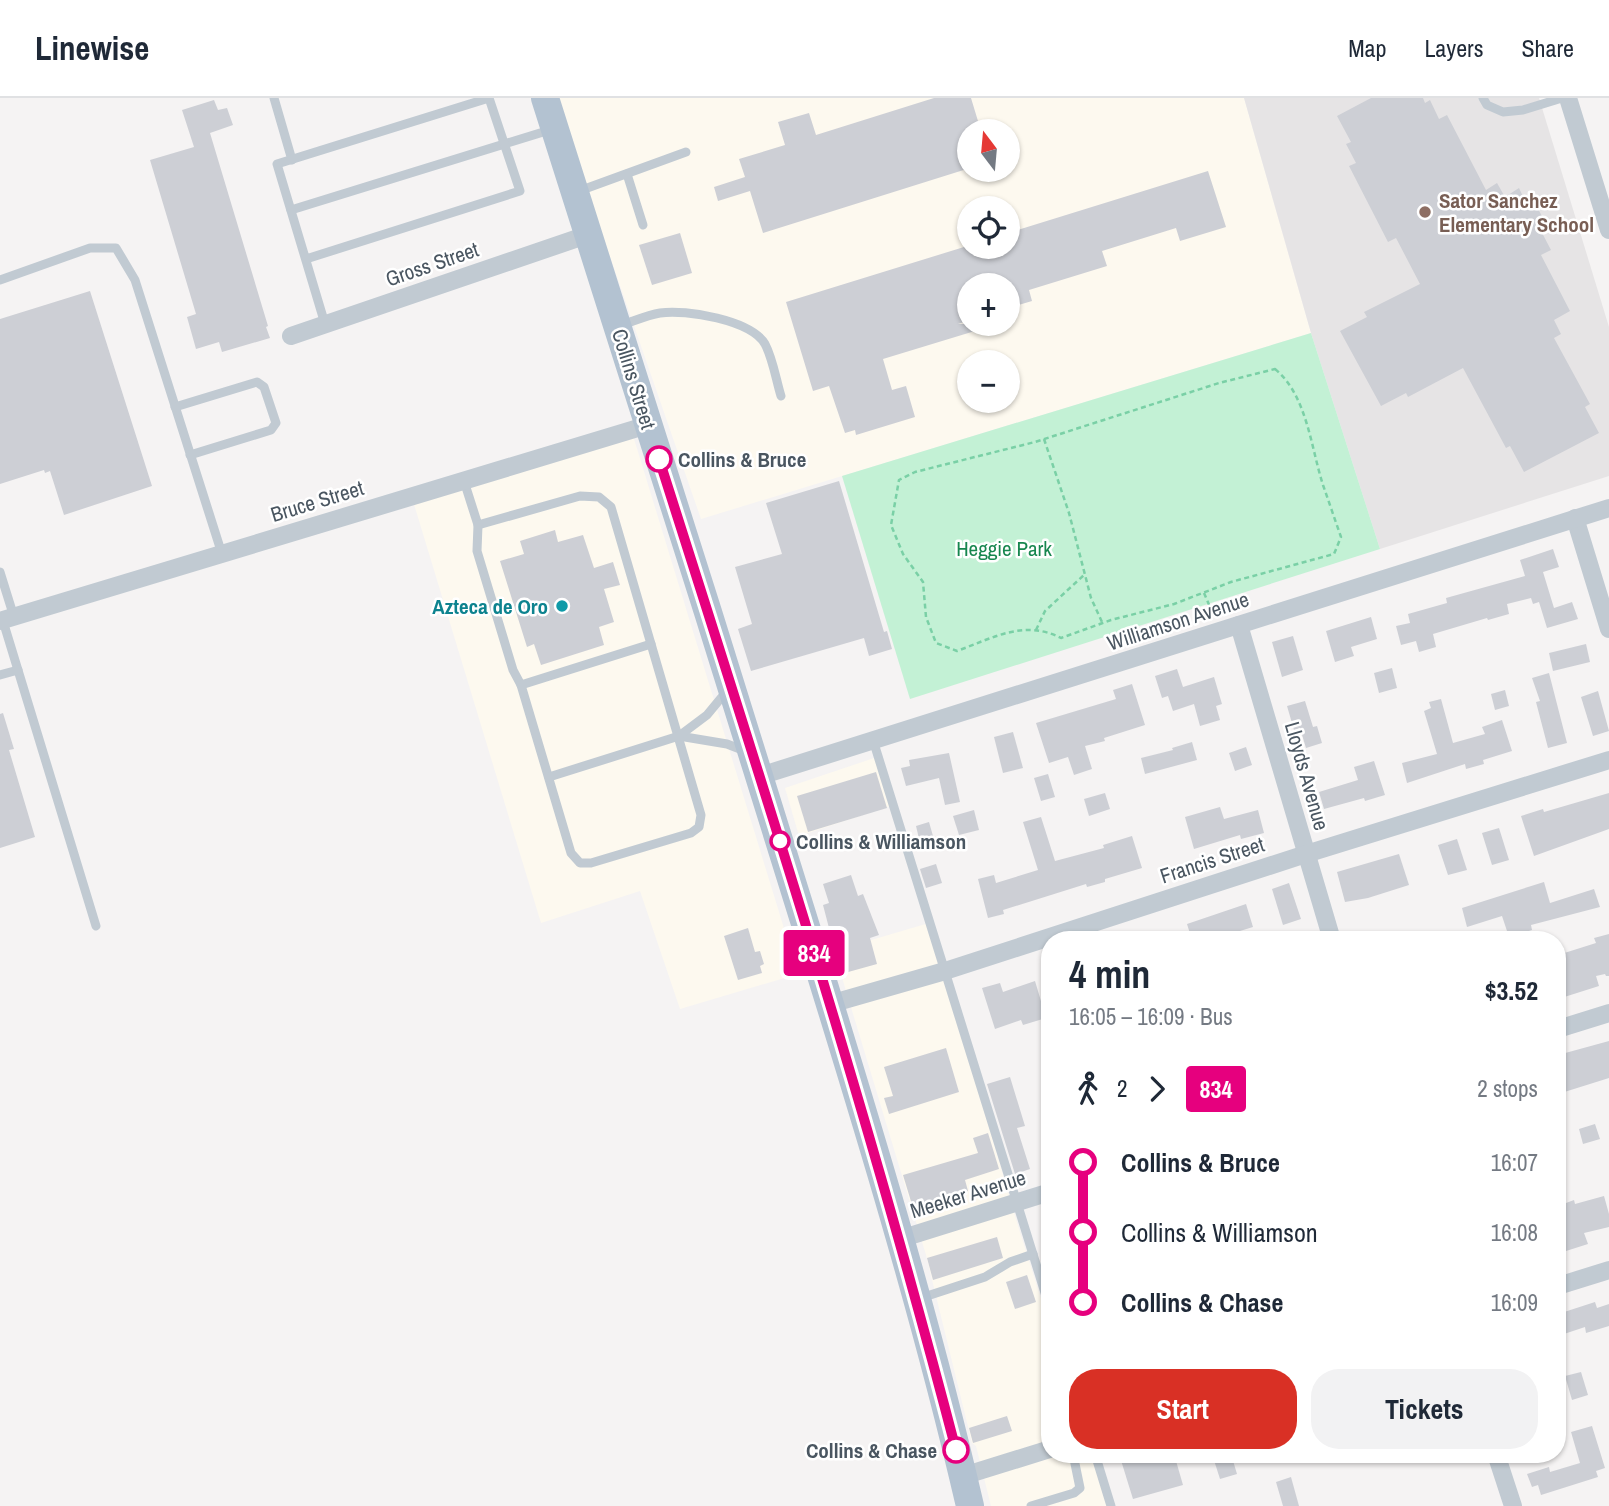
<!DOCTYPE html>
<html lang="en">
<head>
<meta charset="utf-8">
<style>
  :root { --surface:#fff; --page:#f2f2f3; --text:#1f2937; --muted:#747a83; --line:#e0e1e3; --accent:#d93025 }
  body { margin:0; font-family:"Archivo Narrow",sans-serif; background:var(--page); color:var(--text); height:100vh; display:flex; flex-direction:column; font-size:26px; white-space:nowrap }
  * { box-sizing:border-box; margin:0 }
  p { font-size:23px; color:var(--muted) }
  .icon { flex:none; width:38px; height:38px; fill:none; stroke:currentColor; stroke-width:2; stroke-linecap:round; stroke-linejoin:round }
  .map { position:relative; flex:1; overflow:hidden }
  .sheet { position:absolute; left:1041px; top:833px; width:525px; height:532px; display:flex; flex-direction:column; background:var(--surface); border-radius:28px; box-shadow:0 2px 5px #0004 }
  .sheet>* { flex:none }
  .badge { padding:0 14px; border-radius:5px; font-size:24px; line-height:46px }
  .needle { width:46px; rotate:344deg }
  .fabs { position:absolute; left:957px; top:21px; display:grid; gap:14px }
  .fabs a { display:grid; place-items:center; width:63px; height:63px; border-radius:50%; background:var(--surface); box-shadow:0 2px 5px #0004; font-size:35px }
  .map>.badge { position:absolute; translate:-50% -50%; box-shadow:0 0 0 4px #fff }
  .legs { display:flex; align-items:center; gap:10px; height:77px; padding:0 28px; font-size:23px }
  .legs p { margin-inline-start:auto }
  .summary { display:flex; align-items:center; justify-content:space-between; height:119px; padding:0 28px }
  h1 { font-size:38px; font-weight:700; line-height:52px }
  .primary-button { display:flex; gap:14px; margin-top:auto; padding:14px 28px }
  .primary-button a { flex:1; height:80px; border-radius:28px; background:var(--accent); color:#fff; font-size:28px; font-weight:700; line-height:80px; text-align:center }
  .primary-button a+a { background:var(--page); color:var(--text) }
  ul { padding:0 28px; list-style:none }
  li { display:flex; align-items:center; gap:24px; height:70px; font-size:26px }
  li i { display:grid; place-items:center; width:10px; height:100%; margin:0 9px; background:currentColor }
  li i::after { content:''; width:18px; height:18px; margin:-9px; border:5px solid; border-radius:50%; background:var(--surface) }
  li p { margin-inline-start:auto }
  li:first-child i { background:linear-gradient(#0000 50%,currentColor 0) }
  li:last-child i { background:linear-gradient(currentColor 50%,#0000 0) }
  header { display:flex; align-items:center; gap:42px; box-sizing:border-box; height:98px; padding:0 35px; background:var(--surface); border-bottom:2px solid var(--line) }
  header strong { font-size:33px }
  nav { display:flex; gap:38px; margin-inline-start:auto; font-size:24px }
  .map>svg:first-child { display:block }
</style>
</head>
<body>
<header>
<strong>Linewise</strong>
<nav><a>Map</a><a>Layers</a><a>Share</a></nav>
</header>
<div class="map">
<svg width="1609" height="1408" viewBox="0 0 1609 1408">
  <rect width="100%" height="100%" fill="#f5f3f3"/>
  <g fill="#fdf9ef" fill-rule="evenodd">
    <path d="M 555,0 L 1244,0 L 1311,235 L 701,421 ZM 970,33 L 1008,33 L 1008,72 L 970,72 ZM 970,110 L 1008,110 L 1008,149 L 970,149 ZM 970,187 L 1008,187 L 1008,226 L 970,226 ZM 970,264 L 1008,264 L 1008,303 L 970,303 Z"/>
    <path d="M 631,331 L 798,876 L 680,911 L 640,793 L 541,825 L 410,393 Z"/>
    <path d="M 877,659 L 893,707 L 799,738 L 785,690 Z"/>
    <path d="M 929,825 L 1018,1128 L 1050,1229 L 1050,1356 L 1091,1356 L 1107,1408 L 991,1408 L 976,1348 L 972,1345 L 926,1157 L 834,853 Z"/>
  </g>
  <path fill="#e6e4e5" d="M 1244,0 L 1539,0 L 1609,229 L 1609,378 L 1380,451 L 1311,235 Z"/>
  <path fill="#c3f1d5" d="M 1311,235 L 1380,451 L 910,601 L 842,378 Z"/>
  <g fill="#cdcfd5">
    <path d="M 934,0 L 971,0 L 981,33 L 970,33 L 970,70 L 763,135 L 750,93 L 718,103 L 714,89 L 745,79 L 739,61 L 785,47 L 778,24 L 809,15 L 816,37 Z"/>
    <path d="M 1371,0 L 1423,0 L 1425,5 L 1430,2 L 1439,21 L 1447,17 L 1486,92 L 1497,85 L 1505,99 L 1519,90 L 1526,105 L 1533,101 L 1547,128 L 1540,131 L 1551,152 L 1541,157 L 1570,213 L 1554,222 L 1561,236 L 1554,240 L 1590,306 L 1585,309 L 1599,335 L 1524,374 L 1510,348 L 1506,350 L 1463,270 L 1408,299 L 1406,295 L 1381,308 L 1340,233 L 1367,219 L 1364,214 L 1420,186 L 1396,140 L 1388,144 L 1349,68 L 1356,65 L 1346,46 L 1351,44 L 1337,18 Z"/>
    <path d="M 214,2 L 218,12 L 227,10 L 233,27 L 210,35 L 268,228 L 266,229 L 270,240 L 222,254 L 219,244 L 196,251 L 187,219 L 196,216 L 150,62 L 194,49 L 182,12 Z"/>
    <path d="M 1208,73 L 1226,129 L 1180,143 L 1176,130 L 1102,153 L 1107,168 L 1029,192 L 1032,203 L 1008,210 L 1008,187 L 970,187 L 970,222 L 958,226 L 987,226 L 988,229 L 883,261 L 892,292 L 906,288 L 915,319 L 856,337 L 855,332 L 845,335 L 829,288 L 813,293 L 786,204 L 964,149 L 1008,149 L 1008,135 Z"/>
    <path d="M 680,135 L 692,175 L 652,187 L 639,147 Z"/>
    <path d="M 90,193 L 152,388 L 64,417 L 50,373 L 45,375 L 44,372 L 0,386 L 0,221 Z"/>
    <path d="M 839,383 L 884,534 L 887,533 L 892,551 L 869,558 L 864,540 L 751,573 L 738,531 L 752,526 L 735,469 L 782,456 L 766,405 Z"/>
    <path d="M 555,432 L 558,444 L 583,437 L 594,470 L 613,464 L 620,487 L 604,491 L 614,524 L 599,529 L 604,547 L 541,567 L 534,546 L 527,549 L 500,463 L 524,456 L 520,443 Z"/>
    <path d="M 1553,451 L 1559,469 L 1543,474 L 1554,510 L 1572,504 L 1578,521 L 1547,530 L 1539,504 L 1533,506 L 1531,500 L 1507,506 L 1509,516 L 1488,522 L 1487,520 L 1433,536 L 1436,549 L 1419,554 L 1416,543 L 1401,547 L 1396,528 L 1410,525 L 1408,516 L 1447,505 L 1446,500 L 1525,478 L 1520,462 Z"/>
    <path d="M 1371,519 L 1377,541 L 1351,549 L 1354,558 L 1335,564 L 1326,533 Z"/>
    <path d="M 1293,538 L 1303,572 L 1282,579 L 1272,544 Z"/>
    <path d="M 1586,546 L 1590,564 L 1553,573 L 1549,555 Z"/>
    <path d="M 1392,570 L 1397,590 L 1379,595 L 1374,575 Z"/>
    <path d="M 1177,571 L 1183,589 L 1214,579 L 1222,606 L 1216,608 L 1220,622 L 1200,628 L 1194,606 L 1173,613 L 1168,598 L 1162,600 L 1155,578 Z"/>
    <path d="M 1549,575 L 1567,645 L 1548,650 L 1536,604 L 1540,603 L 1532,580 Z"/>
    <path d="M 1132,586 L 1145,627 L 1104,640 L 1105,643 L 1085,648 L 1092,671 L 1074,677 L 1068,659 L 1049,665 L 1036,625 L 1116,601 L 1113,592 Z"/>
    <path d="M 1505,592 L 1509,608 L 1495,612 L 1491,596 Z"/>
    <path d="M 1598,593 L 1609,633 L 1593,638 L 1581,599 Z"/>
    <path d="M 1441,601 L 1453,645 L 1485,636 L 1482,629 L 1502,622 L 1512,653 L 1483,662 L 1484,666 L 1466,671 L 1465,666 L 1407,685 L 1402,665 L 1437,656 L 1424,613 L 1431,610 L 1429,604 Z"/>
    <path d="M 1305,603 L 1313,629 L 1317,628 L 1322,645 L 1306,650 L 1300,630 L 1294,632 L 1287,608 Z"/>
    <path d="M 3,615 L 14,651 L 9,652 L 35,739 L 0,750 L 0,616 Z"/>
    <path d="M 1013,634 L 1023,670 L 1003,675 L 994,639 Z"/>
    <path d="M 1192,644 L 1197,662 L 1145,676 L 1141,660 L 1173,652 L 1172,650 Z"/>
    <path d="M 1246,649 L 1252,667 L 1235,673 L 1229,655 Z"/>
    <path d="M 949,655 L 960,704 L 945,707 L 939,680 L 906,688 L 901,670 L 910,668 L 909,662 Z"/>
    <path d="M 1374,663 L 1385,697 L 1365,703 L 1364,700 L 1324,711 L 1319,694 L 1358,682 L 1354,669 Z"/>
    <path d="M 876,674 L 887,710 L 808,734 L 797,698 Z"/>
    <path d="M 1048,676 L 1055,699 L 1041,703 L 1034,680 Z"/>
    <path d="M 1105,695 L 1110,711 L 1089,718 L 1084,701 Z"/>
    <path d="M 1609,695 L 1609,731 L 1534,758 L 1521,718 L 1543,711 L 1544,714 Z"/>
    <path d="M 1220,709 L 1224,721 L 1258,712 L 1264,735 L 1241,741 L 1240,737 L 1194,751 L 1185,719 Z"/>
    <path d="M 974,712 L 979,732 L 959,737 L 953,718 Z"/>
    <path d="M 1041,719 L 1055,763 L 1104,750 L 1103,747 L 1132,738 L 1142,770 L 1105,781 L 1105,784 L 1087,789 L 1086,786 L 1003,812 L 1004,816 L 988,820 L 978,781 L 994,777 L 996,785 L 1038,772 L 1023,724 Z"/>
    <path d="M 929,724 L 935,745 L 921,749 L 916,728 Z"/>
    <path d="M 1499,730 L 1509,762 L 1492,767 L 1482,735 Z"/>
    <path d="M 1457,741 L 1467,772 L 1448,777 L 1438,747 Z"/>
    <path d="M 1399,756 L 1409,787 L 1368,800 L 1345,804 L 1337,774 Z"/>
    <path d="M 936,766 L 942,785 L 926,790 L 920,771 Z"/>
    <path d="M 851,777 L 858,798 L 863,796 L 879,837 L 870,840 L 877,866 L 841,876 L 823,807 L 829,805 L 823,786 Z"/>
    <path d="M 1544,784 L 1550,805 L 1594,791 L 1600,809 L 1531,827 L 1532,832 L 1509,839 L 1502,818 L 1467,829 L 1462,810 Z"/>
    <path d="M 1289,785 L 1301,821 L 1283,827 L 1272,791 Z"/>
    <path d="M 1246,806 L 1253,829 L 1230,836 L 1232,842 L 1192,842 L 1187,826 Z"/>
    <path d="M 748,830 L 755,854 L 760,853 L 764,866 L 760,868 L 762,875 L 738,882 L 724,838 Z"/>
    <path d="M 1609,836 L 1609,878 L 1606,878 L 1605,876 L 1596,878 L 1599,888 L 1558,901 L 1558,857 L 1596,845 L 1594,840 Z"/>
    <path d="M 1035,883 L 1046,920 L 1023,927 L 1021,922 L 995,931 L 982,890 L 1000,885 L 1003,894 Z"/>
    <path d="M 1609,943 L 1609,980 L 1558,996 L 1558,957 Z"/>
    <path d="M 946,950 L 959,994 L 889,1016 L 884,1000 L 893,998 L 884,969 Z"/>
    <path d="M 1010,979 L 1025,1028 L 1017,1030 L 1030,1071 L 1015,1076 L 987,986 Z"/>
    <path d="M 1595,1026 L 1600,1041 L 1583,1046 L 1579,1031 Z"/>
    <path d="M 988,1035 L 999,1071 L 965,1082 L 968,1093 L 913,1110 L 903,1077 L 978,1055 L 973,1040 Z"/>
    <path d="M 1604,1098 L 1609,1116 L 1609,1129 L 1584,1135 L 1588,1146 L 1566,1153 L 1558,1126 L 1558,1108 L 1574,1102 L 1575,1106 Z"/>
    <path d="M 997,1139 L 1003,1160 L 933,1182 L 927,1160 Z"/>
    <path d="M 1027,1177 L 1036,1204 L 1015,1211 L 1006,1184 Z"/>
    <path d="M 1595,1204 L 1597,1210 L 1609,1206 L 1609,1228 L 1586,1235 L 1585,1229 L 1558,1238 L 1558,1216 Z"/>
    <path d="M 1581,1274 L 1588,1297 L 1572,1302 L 1565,1278 Z"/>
    <path d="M 1007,1318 L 1012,1333 L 973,1345 L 969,1330 Z"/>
    <path d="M 1592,1328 L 1605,1370 L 1596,1373 L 1598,1379 L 1541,1397 L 1538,1387 L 1532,1389 L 1527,1376 L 1549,1369 L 1550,1374 L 1580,1365 L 1571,1334 Z"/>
    <path d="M 1119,1356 L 1174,1356 L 1183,1387 L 1133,1401 Z"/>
    <path d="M 1212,1356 L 1231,1356 L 1237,1376 L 1220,1381 Z"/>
    <path d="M 1291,1379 L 1299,1408 L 1283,1408 L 1276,1384 Z"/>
  </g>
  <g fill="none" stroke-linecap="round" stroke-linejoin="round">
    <g stroke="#7ad0a6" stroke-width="2.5" stroke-dasharray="5 3.5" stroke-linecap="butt">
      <path d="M 1275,271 C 1307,297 1311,350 1323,387 C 1329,404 1335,422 1341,439 L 1334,456 L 1231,484 L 1174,506 L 1111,522 L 1061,540 C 1024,521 993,540 957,553 L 936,545 L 926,519 L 923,484 L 903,456 L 891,427 L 899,382 L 915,374 L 1035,344 L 1219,285 Z"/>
      <path d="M 1044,341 L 1069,415 L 1091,500 L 1102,524"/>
      <path d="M 1204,495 L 1213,516"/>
      <path d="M 1036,532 L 1045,513 L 1084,477"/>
    </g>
    <g stroke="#c1cad2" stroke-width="9">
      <path d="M 274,0 L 292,62"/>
      <path d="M 1483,0 L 1487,7 L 1503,14 L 1523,12 L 1562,0"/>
      <path d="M 627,76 L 643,127"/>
      <path d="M 579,93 L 686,54"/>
      <path d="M 291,112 L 553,31"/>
      <path d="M 306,161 L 520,93 L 489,0 L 277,66 L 325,226"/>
      <path d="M 0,182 L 90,150 L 116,150 L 135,182 L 222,456"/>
      <path d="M 619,228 C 632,224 647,217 660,215 C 686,211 751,222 765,246 C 773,261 776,282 781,298"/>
      <path d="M 175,309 L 257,284 L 264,289 L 276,325 L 271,332 L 190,357"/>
      <path d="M 464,383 L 478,427 L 580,398 L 599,399 L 611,409 L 651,546"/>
      <path d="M 478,427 L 477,453 L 513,572 L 521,587"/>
      <path d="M 0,474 L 14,519"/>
      <path d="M 3,523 L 96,828"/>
      <path d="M 651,546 L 701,717 L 699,729 L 691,735 L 591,765 L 580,765 L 571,755 L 521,587 Z"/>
      <path d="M 0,577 L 18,572"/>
      <path d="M 679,638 L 727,646 L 745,653"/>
      <path d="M 873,642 L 1050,1211"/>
      <path d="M 549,679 L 679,638 L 707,617 L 726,594"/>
      <path d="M 921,1200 L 985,1179 L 1010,1164 L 1033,1156"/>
      <path d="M 1095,1356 L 1111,1408"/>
      <path d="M 1031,1408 L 1074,1395 L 1080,1390 L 1073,1356"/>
    </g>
    <g stroke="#c1cad2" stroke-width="18">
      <path d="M 1568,0 L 1609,132"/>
      <path d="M 291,238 L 587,137"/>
      <path d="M 1575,420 L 1609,531"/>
      <path d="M 0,523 L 648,327"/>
      <path d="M 1239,527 L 1332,842"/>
      <path d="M 760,678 L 1609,410"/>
      <path d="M 830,906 L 945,873 L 1306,756 L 1609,662"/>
      <path d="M 1558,931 L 1609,915"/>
      <path d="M 900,1141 L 1050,1094"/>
      <path d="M 1558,1188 L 1609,1172"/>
      <path d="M 1496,1356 L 1513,1408"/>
      <path d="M 963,1378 L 1050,1351"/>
    </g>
    <path stroke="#b3c2d1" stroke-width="28" d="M 545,0 C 632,277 722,554 807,832 C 866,1022 925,1214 970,1408"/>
  </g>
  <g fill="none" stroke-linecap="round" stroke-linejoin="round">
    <g stroke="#fff" stroke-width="16">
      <path id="line-1" d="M 659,361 C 764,690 869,1018 956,1352"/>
    </g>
    <use href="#line-1" stroke="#e6007e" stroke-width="10"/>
  </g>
  <circle fill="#8d6e63" stroke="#fff" stroke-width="2.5" cx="1425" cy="114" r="7"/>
  <g fill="#fff" stroke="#e6007e" stroke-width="3.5">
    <circle cx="659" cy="361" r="12"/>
    <circle cx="780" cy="743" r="9"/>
    <circle cx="956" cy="1352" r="12"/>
  </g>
  <circle fill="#0f9aa8" stroke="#fff" stroke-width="2.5" cx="562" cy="508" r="7"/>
  <g text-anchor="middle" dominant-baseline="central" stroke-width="5" stroke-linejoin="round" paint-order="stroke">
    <g font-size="21" font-weight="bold" fill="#785e54" stroke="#fff" text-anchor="start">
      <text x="1439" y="102">Sator Sanchez<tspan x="1439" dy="24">Elementary School</tspan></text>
    </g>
    <g font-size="21" fill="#4a5661" stroke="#fff">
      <text transform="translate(432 166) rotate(-19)">Gross Street</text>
      <text transform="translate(634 281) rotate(73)">Collins Street</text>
      <text transform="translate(317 403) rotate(-17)">Bruce Street</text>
      <text transform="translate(1178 523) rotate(-18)">Williamson Avenue</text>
      <text transform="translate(1307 678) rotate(74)">Lloyds Avenue</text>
      <text transform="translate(1212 762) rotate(-18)">Francis Street</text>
      <text transform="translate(968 1096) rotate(-17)">Meeker Avenue</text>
    </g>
    <g font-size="21" font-weight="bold" fill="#4a5661" stroke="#fff" text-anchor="start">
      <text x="678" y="361">Collins &amp; Bruce</text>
      <text x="796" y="743">Collins &amp; Williamson</text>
      <text x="937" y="1352" text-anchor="end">Collins &amp; Chase</text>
    </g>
    <g font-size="21" fill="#17864f" stroke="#fff">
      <text x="1004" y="450">Heggie Park</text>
    </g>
    <g font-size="21" font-weight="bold" fill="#0d838f" stroke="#fff" text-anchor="end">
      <text x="548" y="508">Azteca de Oro</text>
    </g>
  </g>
</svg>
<div class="fabs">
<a><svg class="needle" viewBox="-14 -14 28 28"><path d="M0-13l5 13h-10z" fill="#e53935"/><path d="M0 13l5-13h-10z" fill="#747a83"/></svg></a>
<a><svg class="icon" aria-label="locate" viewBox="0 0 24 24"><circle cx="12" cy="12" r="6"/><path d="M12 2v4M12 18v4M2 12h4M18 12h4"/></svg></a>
<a>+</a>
<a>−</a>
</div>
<b class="badge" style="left:814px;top:855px;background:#e6007e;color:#fff">834</b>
<section class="sheet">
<div class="summary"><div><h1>4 min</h1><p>16:05 – 16:09 · Bus</p></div><b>$3.52</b></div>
<div class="legs"><svg class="icon" aria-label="walk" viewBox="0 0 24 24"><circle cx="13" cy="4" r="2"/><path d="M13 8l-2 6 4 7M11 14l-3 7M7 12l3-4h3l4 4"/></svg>2<svg class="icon" aria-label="forward" viewBox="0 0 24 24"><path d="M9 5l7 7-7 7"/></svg><b class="badge" style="background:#e6007e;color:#fff">834</b><p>2 stops</p></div>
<ul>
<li><i style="color:#e6007e"></i><b>Collins &amp; Bruce</b><p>16:07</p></li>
<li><i style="color:#e6007e"></i><span>Collins &amp; Williamson</span><p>16:08</p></li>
<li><i style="color:#e6007e"></i><b>Collins &amp; Chase</b><p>16:09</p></li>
</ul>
<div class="primary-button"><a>Start</a><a>Tickets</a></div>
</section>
</div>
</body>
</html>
